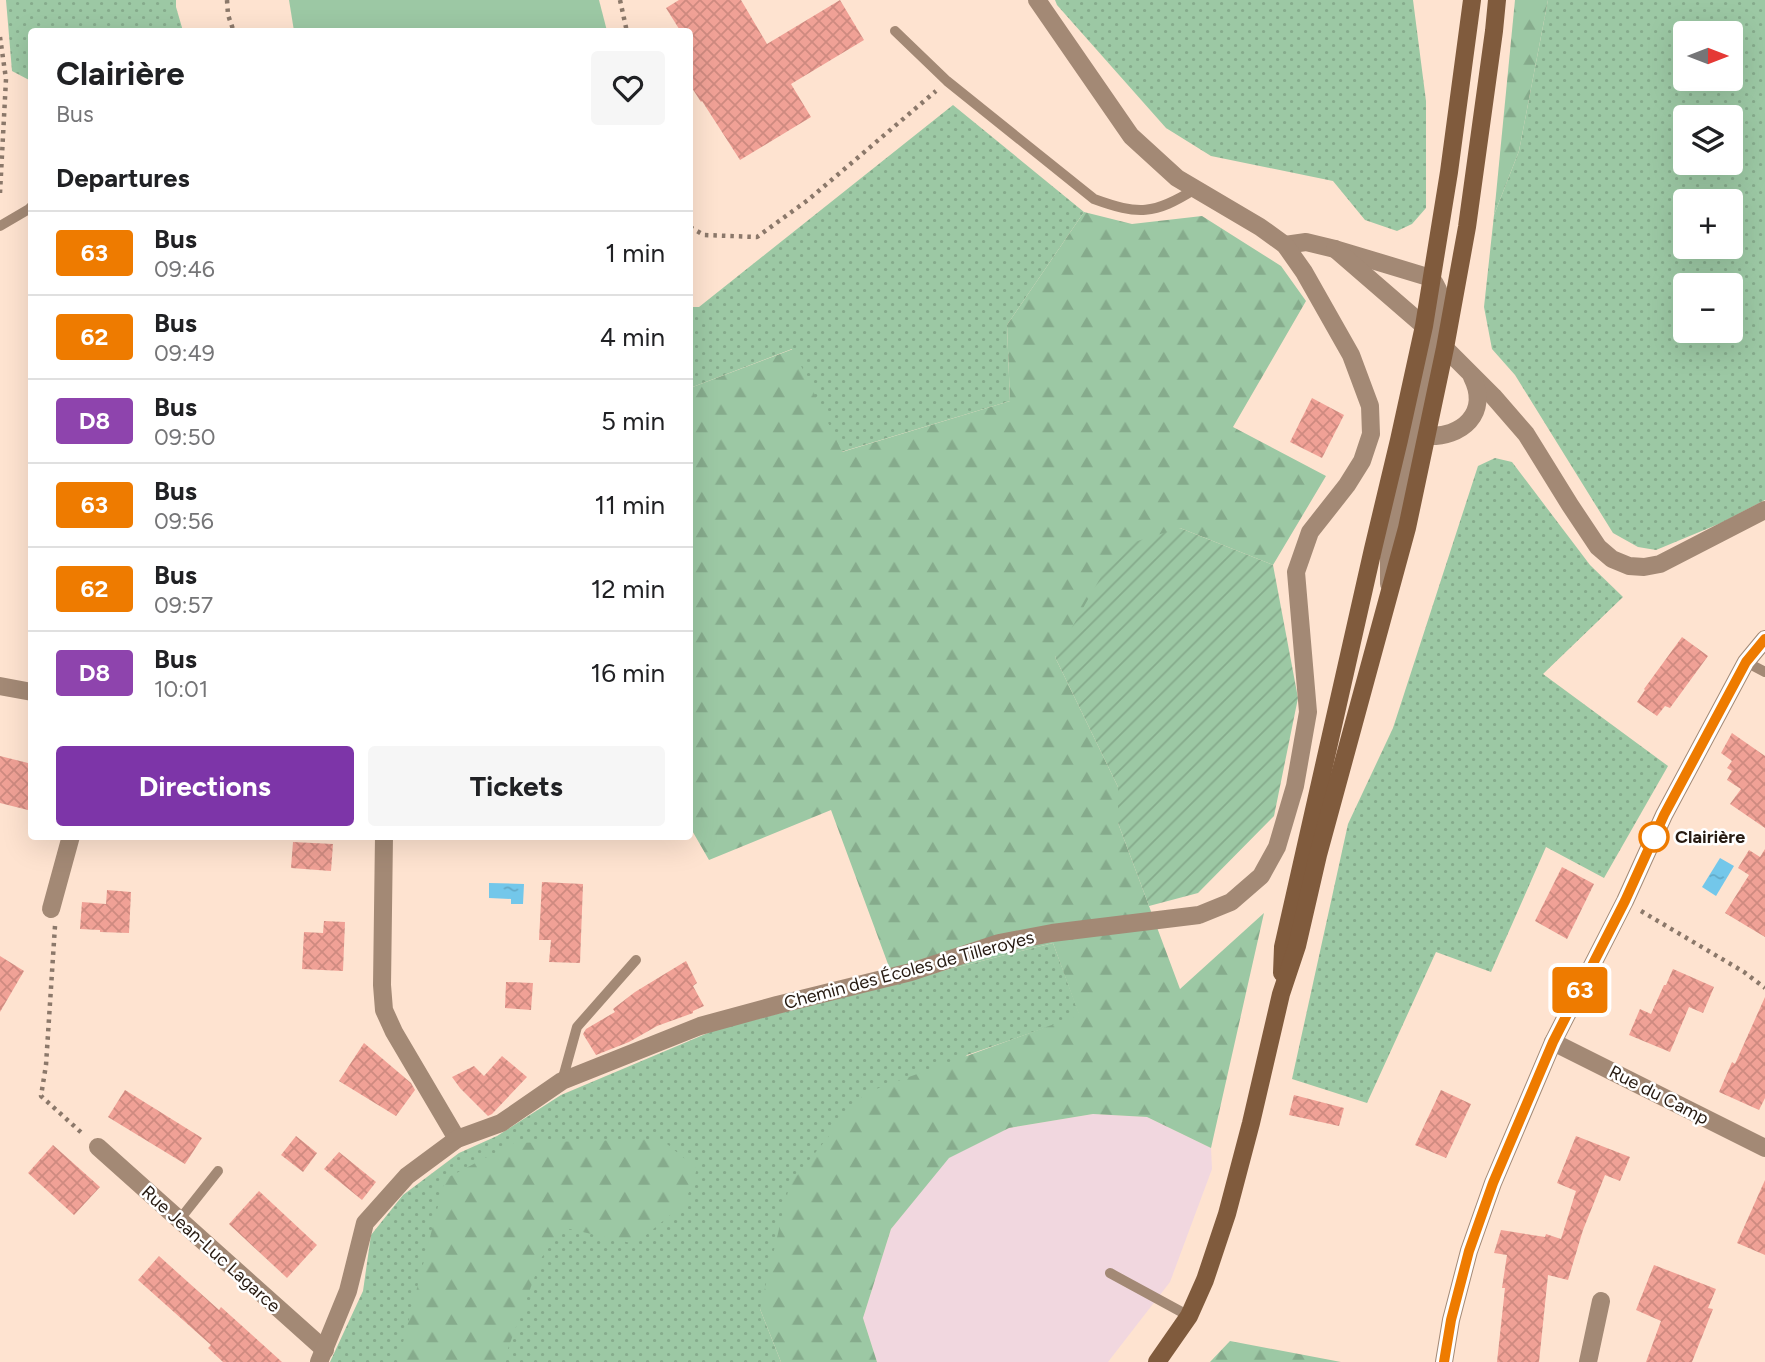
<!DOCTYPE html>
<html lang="en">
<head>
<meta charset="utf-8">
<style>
  :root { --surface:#fff; --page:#f6f6f6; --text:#202124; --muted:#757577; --line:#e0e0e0; --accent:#7d35a8 }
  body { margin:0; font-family:Figtree,sans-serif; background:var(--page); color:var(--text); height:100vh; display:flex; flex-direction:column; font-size:26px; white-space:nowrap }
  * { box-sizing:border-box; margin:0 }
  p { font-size:23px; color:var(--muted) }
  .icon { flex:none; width:38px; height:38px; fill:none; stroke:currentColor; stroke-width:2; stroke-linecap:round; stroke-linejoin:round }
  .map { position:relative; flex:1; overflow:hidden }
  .sheet { position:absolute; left:28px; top:28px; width:665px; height:812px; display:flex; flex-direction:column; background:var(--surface); border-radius:7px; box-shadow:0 7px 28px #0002 }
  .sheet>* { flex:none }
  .badge { padding:0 14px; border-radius:5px; font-size:24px; line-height:46px }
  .needle { width:46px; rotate:90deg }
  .fabs { position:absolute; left:1673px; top:21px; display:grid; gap:14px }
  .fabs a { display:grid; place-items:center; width:70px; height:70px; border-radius:7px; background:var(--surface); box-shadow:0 7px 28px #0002; font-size:35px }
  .map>.badge { position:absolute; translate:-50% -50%; box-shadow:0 0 0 4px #fff }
  h2 { padding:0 28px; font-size:26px; line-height:63px }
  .round { display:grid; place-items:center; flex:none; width:74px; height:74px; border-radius:7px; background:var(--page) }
  .overview { display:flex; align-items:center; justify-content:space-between; height:119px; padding:0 28px }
  h1 { font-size:33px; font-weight:700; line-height:52px }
  .primary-button { display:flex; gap:14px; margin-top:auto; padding:14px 28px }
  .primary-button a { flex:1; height:80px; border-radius:7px; background:var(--accent); color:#fff; font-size:28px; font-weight:700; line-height:80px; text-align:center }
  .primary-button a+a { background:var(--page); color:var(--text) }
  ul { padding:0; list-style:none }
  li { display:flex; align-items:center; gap:21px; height:84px; padding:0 28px; border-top:2px solid var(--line) }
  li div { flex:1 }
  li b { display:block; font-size:26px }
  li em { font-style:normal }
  li .badge { min-width:77px; font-weight:700; text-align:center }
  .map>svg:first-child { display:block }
</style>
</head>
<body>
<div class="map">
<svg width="1765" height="1362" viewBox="0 0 1765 1362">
  <defs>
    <pattern id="grass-dots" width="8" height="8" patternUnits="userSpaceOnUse" patternTransform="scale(1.75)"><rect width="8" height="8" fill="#9cc8a4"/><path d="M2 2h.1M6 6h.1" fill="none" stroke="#86ab8c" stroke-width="1.8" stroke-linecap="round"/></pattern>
    <pattern id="forest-firs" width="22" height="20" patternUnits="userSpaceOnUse" patternTransform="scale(1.75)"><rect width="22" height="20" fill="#9cc8a4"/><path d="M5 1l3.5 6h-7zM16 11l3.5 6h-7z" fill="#86ab8c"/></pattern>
    <pattern id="garden-furrows" width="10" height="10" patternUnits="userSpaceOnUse" patternTransform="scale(1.75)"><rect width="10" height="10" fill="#9cc8a4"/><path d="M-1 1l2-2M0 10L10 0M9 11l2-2" fill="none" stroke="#86ab8c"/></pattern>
    <pattern id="water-ripples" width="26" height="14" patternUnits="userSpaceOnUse" patternTransform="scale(1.75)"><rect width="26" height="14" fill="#73c7ea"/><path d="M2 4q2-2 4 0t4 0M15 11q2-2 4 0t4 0" fill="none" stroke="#63aac8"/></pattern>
    <pattern id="building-cross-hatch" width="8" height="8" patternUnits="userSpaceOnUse" patternTransform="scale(1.75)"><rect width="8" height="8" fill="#f0a196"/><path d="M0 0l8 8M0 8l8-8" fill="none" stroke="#ce8a80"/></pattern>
  </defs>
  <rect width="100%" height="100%" fill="#fee3d0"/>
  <path fill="#f1d7df" d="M 1093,1114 L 1147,1117 L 1211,1148 L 1212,1169 L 1170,1282 L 1108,1362 L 877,1362 L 863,1318 L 891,1229 L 948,1158 L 1009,1128 Z"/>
  <g fill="url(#grass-dots)" fill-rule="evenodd">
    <path d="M 6,0 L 176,0 L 176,7 L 183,31 L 32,32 L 31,81 L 12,71 Z"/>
    <path d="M 1055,0 L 1413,0 L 1426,101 L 1426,208 L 1412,224 L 1397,231 L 1365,220 L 1333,181 L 1211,156 L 1166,128 L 1057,5 Z"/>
    <path d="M 1548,0 L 1765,0 L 1765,500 L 1721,523 L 1656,550 L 1638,547 L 1613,533 L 1515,375 L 1492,349 L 1484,307 L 1494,215 L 1519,151 ZM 1685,33 L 1731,33 L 1731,79 L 1685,79 ZM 1685,117 L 1731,117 L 1731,163 L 1685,163 ZM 1685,201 L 1731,201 L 1731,247 L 1685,247 ZM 1685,285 L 1731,285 L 1731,331 L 1685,331 Z"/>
    <path d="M 953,105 L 1084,212 L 1007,325 L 1010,401 L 841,452 L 792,349 L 690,388 L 690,307 L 699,307 Z"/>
    <path d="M 1495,458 L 1512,462 L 1590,565 L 1623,597 L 1543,674 L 1668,766 L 1604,878 L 1546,847 L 1491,972 L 1436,952 L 1367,1103 L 1292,1079 L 1348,824 L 1393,728 L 1478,466 Z"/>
    <path d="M 1053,943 L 1080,1016 L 967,1055 L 760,1309 L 781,1362 L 330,1362 L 363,1291 L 371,1235 L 403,1195 L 459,1153 L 497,1136 L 561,1095 L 715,1030 L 895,983 Z"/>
  </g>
  <g fill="url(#forest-firs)">
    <path d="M 1515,0 L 1548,0 L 1519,151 L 1494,215 Z"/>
    <path d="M 1084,212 L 1132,224 L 1202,216 L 1281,266 L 1306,301 L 1233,427 L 1326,476 L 1273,565 L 1180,528 L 1055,657 L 1118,787 L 1118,823 L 1180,989 L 1264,913 L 1211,1148 L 1147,1117 L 1093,1114 L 1009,1128 L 949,1158 L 891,1229 L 863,1318 L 877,1362 L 781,1362 L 760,1309 L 790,1183 L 865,1093 L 1079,1015 L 1053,943 L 895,983 L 831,810 L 709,860 L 690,827 L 690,388 L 793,349 L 842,452 L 1010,401 L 1007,325 Z"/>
    <path d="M 661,1139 L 697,1169 L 685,1203 L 635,1244 L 561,1227 L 542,1257 L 503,1362 L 398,1362 L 445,1179 L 514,1143 Z"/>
    <path d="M 1230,1341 L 1341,1362 L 1210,1362 Z"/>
  </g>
  <path fill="url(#garden-furrows)" d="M 1180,528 L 1273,565 L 1298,698 L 1274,816 L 1198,893 L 1149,906 L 1118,823 L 1118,787 L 1055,657 L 1118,547 Z"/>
  <path fill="#9cc8a4" d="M 289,0 L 599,0 L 607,31 L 294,31 Z"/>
  <g fill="url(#water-ripples)">
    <path d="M 1720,858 L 1734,866 L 1716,896 L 1702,887 Z"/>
    <path d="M 489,883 L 524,884 L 523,904 L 511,904 L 511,899 L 489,898 Z"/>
  </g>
  <g fill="url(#building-cross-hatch)">
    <path d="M 679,0 L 741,0 L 767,44 L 840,0 L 864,40 L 791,84 L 811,117 L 740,160 L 702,101 L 701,102 L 690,85 L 690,32 L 681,32 L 666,8 Z"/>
    <path d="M 1312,398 L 1344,415 L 1322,458 L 1290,442 Z"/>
    <path d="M 1682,637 L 1708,656 L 1670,708 L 1665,706 L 1657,716 L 1637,702 L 1645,690 L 1644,689 Z"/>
    <path d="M 1732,733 L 1765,756 L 1765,828 L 1730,804 L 1741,789 L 1727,780 L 1732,771 L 1727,768 L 1732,761 L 1721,753 Z"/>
    <path d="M 0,756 L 32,764 L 32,811 L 0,803 Z"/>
    <path d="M 293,842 L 333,844 L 331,871 L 291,868 Z"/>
    <path d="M 1765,849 L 1765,937 L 1725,913 L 1749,875 L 1738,868 L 1749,850 L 1760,857 Z"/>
    <path d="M 1562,867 L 1594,884 L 1567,939 L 1535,921 Z"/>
    <path d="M 542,882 L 583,884 L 580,963 L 549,962 L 551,940 L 539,940 Z"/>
    <path d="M 107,890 L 131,892 L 129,933 L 100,932 L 100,930 L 80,929 L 82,902 L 106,904 Z"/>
    <path d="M 324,921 L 345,922 L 343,971 L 302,969 L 304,932 L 323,933 Z"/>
    <path d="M 0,956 L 24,971 L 0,1012 Z"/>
    <path d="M 686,961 L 697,983 L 693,986 L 704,1006 L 693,1011 L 693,1013 L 657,1026 L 629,1042 L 596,1055 L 583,1034 L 586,1029 L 615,1012 L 613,1009 L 635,992 Z"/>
    <path d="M 1673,969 L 1714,987 L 1703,1013 L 1689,1007 L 1670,1052 L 1629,1035 L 1640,1009 L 1651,1014 L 1664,985 L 1666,985 Z"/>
    <path d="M 506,982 L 533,983 L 531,1010 L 505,1008 Z"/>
    <path d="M 1765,997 L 1765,1098 L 1759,1110 L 1719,1092 L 1732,1062 L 1735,1064 Z"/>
    <path d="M 364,1043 L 411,1083 L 415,1090 L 396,1116 L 339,1081 Z"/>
    <path d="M 502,1056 L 527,1077 L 492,1114 L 488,1116 L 460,1088 L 452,1077 L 474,1066 L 484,1076 Z"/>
    <path d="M 125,1090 L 202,1138 L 185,1164 L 108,1117 Z"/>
    <path d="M 1441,1090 L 1471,1104 L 1446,1158 L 1415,1145 Z"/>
    <path d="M 1294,1095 L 1344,1108 L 1339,1126 L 1289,1115 Z"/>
    <path d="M 296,1136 L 317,1153 L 303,1172 L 281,1155 Z"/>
    <path d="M 1576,1136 L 1630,1157 L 1620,1181 L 1605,1175 L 1583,1230 L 1568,1280 L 1548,1275 L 1539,1362 L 1497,1362 L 1505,1288 L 1502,1288 L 1507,1255 L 1494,1253 L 1501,1230 L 1545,1237 L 1546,1234 L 1561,1239 L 1576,1191 L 1557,1183 Z"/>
    <path d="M 53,1145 L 100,1187 L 74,1215 L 28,1173 Z"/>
    <path d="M 339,1152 L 376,1182 L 362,1200 L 324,1169 Z"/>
    <path d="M 1765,1180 L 1765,1255 L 1737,1243 Z"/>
    <path d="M 259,1191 L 317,1245 L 287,1278 L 229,1224 Z"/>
    <path d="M 159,1256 L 219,1310 L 221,1307 L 282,1362 L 223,1362 L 208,1348 L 211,1345 L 138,1280 Z"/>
    <path d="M 1654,1265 L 1716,1289 L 1708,1308 L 1713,1309 L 1692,1362 L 1646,1362 L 1661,1321 L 1636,1310 Z"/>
  </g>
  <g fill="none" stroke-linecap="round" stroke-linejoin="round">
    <g stroke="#8b786a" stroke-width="4.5" stroke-dasharray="3.5 5" stroke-linecap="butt">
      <path d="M 227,0 L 228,15 L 234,32"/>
      <path d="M 620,0 L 627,32"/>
      <path d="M 0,37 L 6,79 L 0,193"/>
      <path d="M 690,227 L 704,235 L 757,237 L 808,200 L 936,91"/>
      <path d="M 1641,911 L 1744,972 L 1765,988"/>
      <path d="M 55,926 L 46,1065 L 41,1096 L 84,1135"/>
    </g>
    <g stroke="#a38975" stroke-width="10">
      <path d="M 895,31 L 947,81 L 1094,199 C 1138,215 1154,215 1195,189"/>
      <path d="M 0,226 L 29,209 L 32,206"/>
      <path d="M 1746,662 L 1765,672"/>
      <path d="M 562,1081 L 577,1027 L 636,960"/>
      <path d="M 180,1219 L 218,1171"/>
      <path d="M 1110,1273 L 1189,1316"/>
    </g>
    <g stroke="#a38975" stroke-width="18">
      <path d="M 1285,245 L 1306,242 L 1335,249 L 1431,278 C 1446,298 1440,308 1436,331 L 1389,557 L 1389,584"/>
      <path d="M 1335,249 L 1424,326 L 1436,331 L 1445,348 L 1493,396 L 1526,434 L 1570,505 L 1598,547 L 1612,559 L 1629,566 L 1644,567 L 1660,564 L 1765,510"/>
      <path d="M 1426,436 C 1462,438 1490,413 1472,377"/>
      <path d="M 0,686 L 32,692"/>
      <path d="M 384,836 L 382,985 L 384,1010 L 394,1032 L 457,1139"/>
      <path d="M 51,909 L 71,836"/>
      <path d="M 1553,1042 L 1765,1148"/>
      <path d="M 98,1147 L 325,1350"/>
      <path d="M 319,1362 L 348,1291 L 365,1223 L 407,1176 L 457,1139 L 501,1123 L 562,1081 L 700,1026 L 777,1005 L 911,972 L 999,943 L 1052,933 L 1199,915 L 1231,902 L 1261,876 L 1277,847 L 1295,786 L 1308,712 L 1296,572 L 1310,532 L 1347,485 L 1362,461 L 1371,434 L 1370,406 L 1351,355 L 1304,272 L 1285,245 L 1260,227 L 1177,178 L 1131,136 L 1037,0"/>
      <path d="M 1444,1362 L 1451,1320 L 1469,1251 L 1493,1183 L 1553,1042 L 1625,901 L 1664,815 L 1746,662 L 1765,639"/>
      <path d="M 1588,1362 L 1601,1301"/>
    </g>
    <g stroke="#805b3d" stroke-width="18">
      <path d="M 1282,973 L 1283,947 L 1373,549 L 1399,440 L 1424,326 L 1449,172 L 1472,0"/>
      <path d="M 1157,1362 L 1189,1316 L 1205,1280 L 1227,1214 L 1251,1123 L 1281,994 L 1297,946 L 1318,855 L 1407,528 L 1445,348 L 1467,227 L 1494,31 L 1497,0"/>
    </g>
  </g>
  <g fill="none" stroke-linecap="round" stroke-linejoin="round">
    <g stroke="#fff" stroke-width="16">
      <path id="line" d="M 1444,1362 L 1451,1320 L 1469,1251 L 1493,1183 L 1553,1042 L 1625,901 L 1664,815 L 1746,662 L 1765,639"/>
    </g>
    <use href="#line" stroke="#ee7b00" stroke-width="10"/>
  </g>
  <circle fill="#fff" stroke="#ee7b00" stroke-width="3.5" cx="1654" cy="837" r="14"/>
  <g text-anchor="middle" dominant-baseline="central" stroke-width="5" stroke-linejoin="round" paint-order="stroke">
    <g font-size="18" font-weight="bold" fill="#261a11" stroke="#fff" text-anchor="start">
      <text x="1675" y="837">Clairière</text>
    </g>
    <g font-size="18" fill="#261a11" stroke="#fff">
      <text transform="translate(909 970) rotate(-15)">Chemin des Écoles de Tilleroyes</text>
      <text transform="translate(1659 1095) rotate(27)">Rue du Camp</text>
      <text transform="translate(211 1249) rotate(42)">Rue Jean-Luc Lagarce</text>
    </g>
  </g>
</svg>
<div class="fabs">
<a><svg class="needle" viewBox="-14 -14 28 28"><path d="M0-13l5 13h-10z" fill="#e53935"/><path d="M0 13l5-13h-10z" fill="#757577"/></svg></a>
<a><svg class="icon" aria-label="layers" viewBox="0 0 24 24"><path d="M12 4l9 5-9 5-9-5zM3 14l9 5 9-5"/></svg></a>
<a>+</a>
<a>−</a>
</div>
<b class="badge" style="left:1580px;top:990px;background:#ee7b00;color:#fff">63</b>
<section class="sheet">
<div class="overview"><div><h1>Clairière</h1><p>Bus</p></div><a class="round"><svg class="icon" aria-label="heart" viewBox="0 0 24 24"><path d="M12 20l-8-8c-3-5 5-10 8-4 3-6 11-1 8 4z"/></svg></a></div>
<h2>Departures</h2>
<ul>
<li><span class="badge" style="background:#ee7b00;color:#fff">63</span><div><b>Bus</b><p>09:46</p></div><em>1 min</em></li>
<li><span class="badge" style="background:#ee7b00;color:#fff">62</span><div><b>Bus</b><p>09:49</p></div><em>4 min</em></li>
<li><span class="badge" style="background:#8e44ad;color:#fff">D8</span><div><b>Bus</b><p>09:50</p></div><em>5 min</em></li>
<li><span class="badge" style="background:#ee7b00;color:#fff">63</span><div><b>Bus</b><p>09:56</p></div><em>11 min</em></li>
<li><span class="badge" style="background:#ee7b00;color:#fff">62</span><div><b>Bus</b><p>09:57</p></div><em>12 min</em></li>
<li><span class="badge" style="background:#8e44ad;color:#fff">D8</span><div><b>Bus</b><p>10:01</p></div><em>16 min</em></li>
</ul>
<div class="primary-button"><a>Directions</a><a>Tickets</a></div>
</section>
</div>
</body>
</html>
